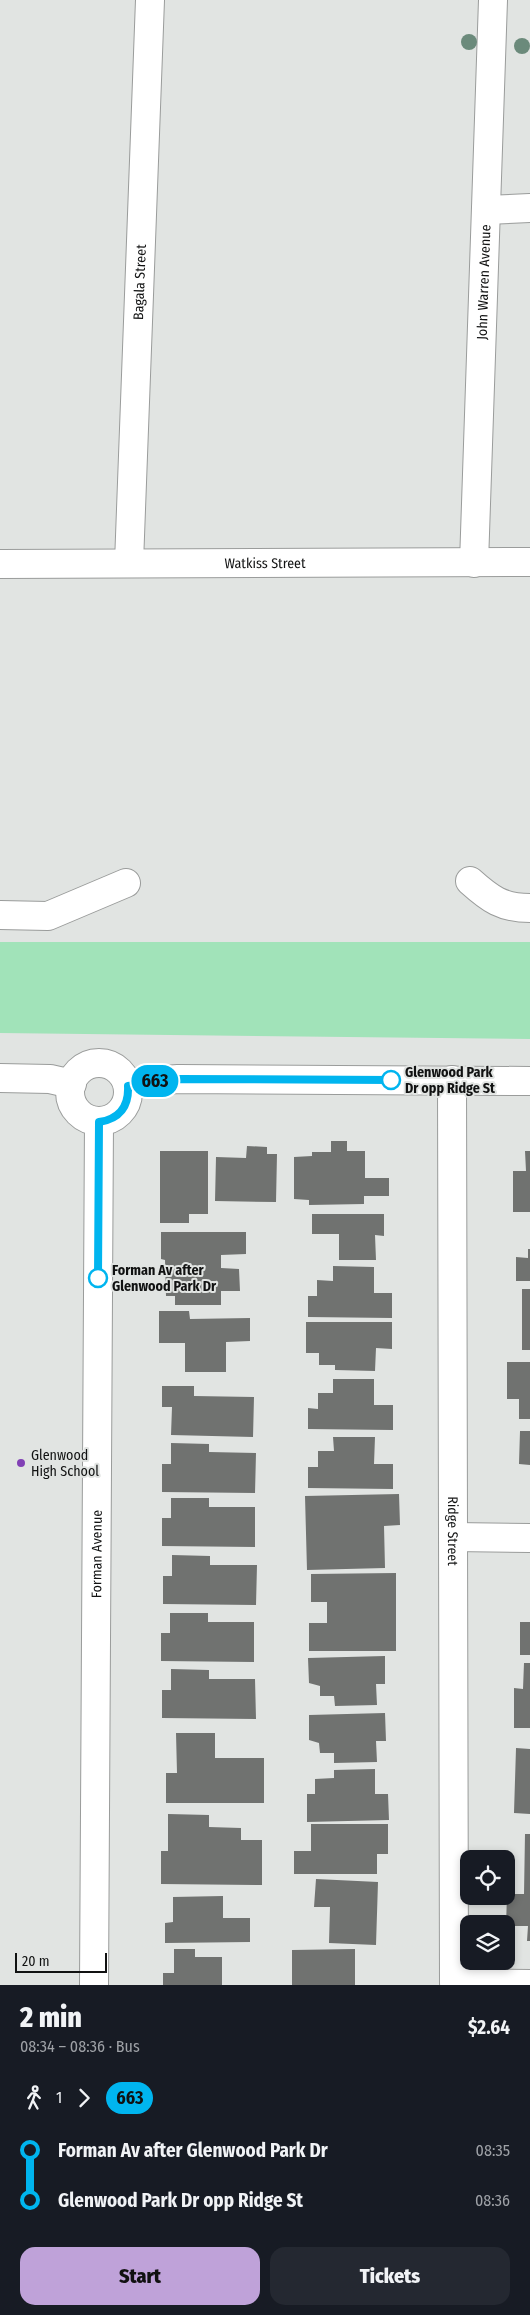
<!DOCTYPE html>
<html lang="en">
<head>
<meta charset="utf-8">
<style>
  :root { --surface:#171b24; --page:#242831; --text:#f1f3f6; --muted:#9ea1a6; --accent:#bfa2d9 }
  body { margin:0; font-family:"Fira Sans Condensed",sans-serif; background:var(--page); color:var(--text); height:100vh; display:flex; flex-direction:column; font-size:19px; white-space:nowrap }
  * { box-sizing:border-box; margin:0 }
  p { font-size:16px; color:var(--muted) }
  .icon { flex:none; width:28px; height:28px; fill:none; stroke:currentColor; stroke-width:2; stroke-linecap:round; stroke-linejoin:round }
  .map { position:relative; height:1985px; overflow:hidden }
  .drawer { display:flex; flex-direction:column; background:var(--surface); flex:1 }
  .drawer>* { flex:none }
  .badge { padding:0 10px; border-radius:16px; font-size:18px; line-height:32px }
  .tools { position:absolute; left:460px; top:1850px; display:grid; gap:10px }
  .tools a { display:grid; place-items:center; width:55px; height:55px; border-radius:10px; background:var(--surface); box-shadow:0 2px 8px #0003; font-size:25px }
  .scale { position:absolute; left:15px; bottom:12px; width:92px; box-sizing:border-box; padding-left:5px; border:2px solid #111212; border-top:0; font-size:14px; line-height:18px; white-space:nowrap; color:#111212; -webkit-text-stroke:4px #e1e4e2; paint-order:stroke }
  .map>.badge { position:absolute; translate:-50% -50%; box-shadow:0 0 0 2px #fff }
  .legs { display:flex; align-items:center; gap:8px; height:55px; padding:0 20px; font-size:16px }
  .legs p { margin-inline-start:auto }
  .headline { display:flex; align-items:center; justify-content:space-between; height:85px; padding:0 20px }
  h1 { font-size:28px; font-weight:800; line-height:38px }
  .cta { display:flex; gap:10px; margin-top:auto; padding:10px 20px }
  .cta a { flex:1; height:58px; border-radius:15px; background:var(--accent); color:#111; font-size:20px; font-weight:800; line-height:58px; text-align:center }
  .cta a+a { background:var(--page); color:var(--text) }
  ul { padding:0 20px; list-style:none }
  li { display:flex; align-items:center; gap:18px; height:50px; font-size:19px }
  li i { display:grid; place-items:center; width:8px; height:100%; margin:0 6px; background:currentColor }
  li i::after { content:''; width:12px; height:12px; margin:-6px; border:4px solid; border-radius:50%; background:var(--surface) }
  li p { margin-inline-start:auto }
  li:first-child i { background:linear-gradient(#0000 50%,currentColor 0) }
  li:last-child i { background:linear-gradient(currentColor 50%,#0000 0) }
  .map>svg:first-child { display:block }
</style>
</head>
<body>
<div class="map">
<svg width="530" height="1985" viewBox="0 0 530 1985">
  <rect width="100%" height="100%" fill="#e1e4e2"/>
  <path fill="#a1e3b9" d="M 0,942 L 530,942 L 530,1039 L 0,1033 Z"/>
  <g fill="#707270">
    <path d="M 331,1141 L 347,1141 L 347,1151 L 365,1151 L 365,1178 L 389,1178 L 389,1196 L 364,1196 L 364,1204 L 309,1205 L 309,1200 L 294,1199 L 294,1157 L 312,1156 L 312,1152 L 331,1152 Z"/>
    <path d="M 247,1146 L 267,1147 L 267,1154 L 277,1154 L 276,1202 L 215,1201 L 216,1157 L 246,1158 Z"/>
    <path d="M 160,1151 L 208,1151 L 208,1214 L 189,1214 L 189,1223 L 160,1223 Z"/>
    <path d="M 525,1151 L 530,1151 L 530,1212 L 513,1212 L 513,1171 L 526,1171 Z"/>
    <path d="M 312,1214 L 384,1214 L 384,1236 L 375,1235 L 376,1260 L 339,1260 L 339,1234 L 312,1234 Z"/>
    <path d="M 161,1232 L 246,1232 L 246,1254 L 221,1255 L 221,1268 L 239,1269 L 240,1291 L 221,1291 L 221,1305 L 175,1305 L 175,1296 L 166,1296 L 165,1260 L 161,1259 Z"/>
    <path d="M 528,1249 L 530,1249 L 530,1281 L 516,1281 L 516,1257 L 528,1258 Z"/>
    <path d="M 333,1266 L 374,1267 L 374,1293 L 392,1293 L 392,1318 L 308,1317 L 308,1296 L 317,1296 L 317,1280 L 333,1281 Z"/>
    <rect x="522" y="1289" width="8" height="61"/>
    <path d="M 159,1311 L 189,1311 L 190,1319 L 250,1318 L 250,1341 L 226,1342 L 226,1372 L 185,1372 L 185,1343 L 159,1343 Z"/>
    <path d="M 306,1322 L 392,1322 L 392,1349 L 376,1348 L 375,1371 L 335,1370 L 335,1365 L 319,1365 L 319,1353 L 306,1353 Z"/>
    <path d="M 507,1362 L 530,1362 L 530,1419 L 519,1419 L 519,1399 L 507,1399 Z"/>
    <path d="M 333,1379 L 374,1379 L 374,1405 L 393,1405 L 393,1430 L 308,1429 L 308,1408 L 318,1409 L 318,1393 L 333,1393 Z"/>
    <path d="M 162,1386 L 194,1386 L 194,1396 L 254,1397 L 253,1437 L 171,1435 L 172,1407 L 162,1407 Z"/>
    <path d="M 520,1431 L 530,1431 L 530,1465 L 519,1464 Z"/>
    <path d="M 333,1437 L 375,1437 L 374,1464 L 393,1464 L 393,1489 L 308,1488 L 308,1467 L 318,1467 L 318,1451 L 334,1451 Z"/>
    <path d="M 171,1443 L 209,1444 L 209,1452 L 256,1453 L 255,1493 L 162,1492 L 162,1464 L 171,1464 Z"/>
    <path d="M 399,1494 L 400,1525 L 384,1526 L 385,1568 L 307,1570 L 305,1496 Z"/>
    <path d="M 171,1498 L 209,1498 L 209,1507 L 255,1507 L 255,1547 L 162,1546 L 162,1518 L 171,1518 Z"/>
    <path d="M 172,1555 L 210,1556 L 210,1565 L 257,1565 L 256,1605 L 163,1604 L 163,1576 L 172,1576 Z"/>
    <path d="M 396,1573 L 396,1651 L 309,1651 L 309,1623 L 327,1623 L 327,1602 L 311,1602 L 311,1574 Z"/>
    <path d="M 170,1613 L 208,1613 L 208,1622 L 254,1622 L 254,1662 L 161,1661 L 161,1633 L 170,1633 Z"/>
    <rect x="520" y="1622" width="10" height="33"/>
    <path d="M 385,1656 L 385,1684 L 376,1684 L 377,1705 L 335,1706 L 334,1696 L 320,1696 L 320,1686 L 309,1683 L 308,1658 Z"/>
    <path d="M 524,1663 L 530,1663 L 530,1728 L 514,1728 L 514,1688 L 523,1689 Z"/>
    <path d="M 171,1669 L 209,1670 L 209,1679 L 255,1679 L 256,1719 L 162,1718 L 162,1690 L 171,1690 Z"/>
    <path d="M 385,1713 L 386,1741 L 376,1741 L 377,1762 L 334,1763 L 334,1753 L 320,1753 L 319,1743 L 309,1740 L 309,1715 Z"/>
    <path d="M 176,1733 L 215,1733 L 215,1758 L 264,1758 L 264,1803 L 166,1803 L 166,1773 L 177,1773 Z"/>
    <path d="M 516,1748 L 530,1749 L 530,1814 L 514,1813 Z"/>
    <path d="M 375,1769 L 375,1794 L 388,1794 L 389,1820 L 307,1822 L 307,1794 L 315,1794 L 315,1779 L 334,1778 L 334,1770 Z"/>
    <path d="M 168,1814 L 209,1815 L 209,1827 L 241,1828 L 241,1840 L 262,1840 L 262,1885 L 161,1884 L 161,1851 L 168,1851 Z"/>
    <path d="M 311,1824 L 388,1824 L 388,1854 L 377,1854 L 377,1874 L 294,1874 L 294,1851 L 311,1851 Z"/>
    <path d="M 525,1834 L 530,1834 L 530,1941 L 527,1941 L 528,1926 L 506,1926 L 507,1894 L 524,1894 Z"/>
    <path d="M 316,1879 L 378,1882 L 376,1945 L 329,1943 L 330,1907 L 314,1907 Z"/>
    <path d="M 223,1896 L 223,1918 L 250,1918 L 250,1942 L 165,1943 L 165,1923 L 173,1922 L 173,1897 Z"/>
    <path d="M 174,1949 L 195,1949 L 195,1957 L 222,1957 L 222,1985 L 163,1985 L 163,1973 L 174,1973 Z"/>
    <path d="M 355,1949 L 355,1985 L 292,1985 L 292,1950 Z"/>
  </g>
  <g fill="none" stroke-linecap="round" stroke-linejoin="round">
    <g stroke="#9a9c9b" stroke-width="30">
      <g id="street">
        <path d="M 486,210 L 530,208"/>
        <path id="s1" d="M 129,563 L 150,0"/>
        <path id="s2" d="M 474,563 L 493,0"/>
        <path id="s3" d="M 0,564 L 530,562"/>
        <path d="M 470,881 C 490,899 502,908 530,908"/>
        <path d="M 0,915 L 48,916 L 126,883"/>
        <path id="s4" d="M 452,1080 L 454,1983 L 530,1984"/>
        <path d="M 453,1537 L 530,1538"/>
      </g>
    </g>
    <g stroke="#9a9c9b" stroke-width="30">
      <g id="secondary">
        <circle cx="99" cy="1092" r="29"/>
        <path d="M 0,1078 L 50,1079 L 72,1084"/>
        <path d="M 128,1086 L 152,1081 L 178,1079 L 530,1081"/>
        <path id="s5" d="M 94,1985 L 99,1122"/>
      </g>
    </g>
    <use href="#street" stroke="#fff" stroke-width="28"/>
    <use href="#secondary" stroke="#fff" stroke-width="28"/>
  </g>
  <g fill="#6b8a7b">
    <circle cx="469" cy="42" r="8"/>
    <circle cx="522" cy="46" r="8"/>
  </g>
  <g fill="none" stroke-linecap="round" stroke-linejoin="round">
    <g stroke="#fff" stroke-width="11">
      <path id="line-1" d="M 98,1278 L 99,1122 C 120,1119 129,1106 128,1086 L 178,1079 L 391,1080"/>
    </g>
    <use href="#line-1" stroke="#00b5ef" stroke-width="8"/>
  </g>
  <g fill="#fff" stroke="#00b5ef" stroke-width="2.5">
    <circle cx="391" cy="1080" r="9"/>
    <circle cx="98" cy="1278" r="9"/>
  </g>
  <circle fill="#8140b5" stroke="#e1e4e2" stroke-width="2" cx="21" cy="1463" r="5"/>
  <g text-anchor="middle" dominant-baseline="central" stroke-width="4" stroke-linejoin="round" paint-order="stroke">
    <g font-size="14" fill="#111212" stroke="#e1e4e2">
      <text stroke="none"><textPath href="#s1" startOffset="281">Bagala Street</textPath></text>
      <text stroke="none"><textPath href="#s2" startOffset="281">John Warren Avenue</textPath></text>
      <text stroke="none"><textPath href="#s3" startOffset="265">Watkiss Street</textPath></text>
      <text stroke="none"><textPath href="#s4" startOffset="451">Ridge Street</textPath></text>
      <text stroke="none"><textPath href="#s5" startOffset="431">Forman Avenue</textPath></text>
    </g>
    <g font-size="14" font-weight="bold" fill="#111212" stroke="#e1e4e2" text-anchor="start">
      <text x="405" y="1072">Glenwood Park<tspan x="405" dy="16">Dr opp Ridge St</tspan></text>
      <text x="112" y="1270">Forman Av after<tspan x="112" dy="16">Glenwood Park Dr</tspan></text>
    </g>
    <g font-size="14" fill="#111212" stroke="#e1e4e2" text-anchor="start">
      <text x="31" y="1455">Glenwood<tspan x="31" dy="16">High School</tspan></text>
    </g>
  </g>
</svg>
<div class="tools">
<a><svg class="icon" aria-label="locate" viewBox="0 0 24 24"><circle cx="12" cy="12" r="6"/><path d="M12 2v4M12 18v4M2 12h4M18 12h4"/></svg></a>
<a><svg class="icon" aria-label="layers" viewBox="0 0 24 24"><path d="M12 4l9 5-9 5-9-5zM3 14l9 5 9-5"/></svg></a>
</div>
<div class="scale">20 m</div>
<b class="badge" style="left:155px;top:1081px;background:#00b5ef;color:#111">663</b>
</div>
<section class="drawer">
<div class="headline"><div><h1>2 min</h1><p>08:34 – 08:36 · Bus</p></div><b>$2.64</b></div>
<div class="legs"><svg class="icon" aria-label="walk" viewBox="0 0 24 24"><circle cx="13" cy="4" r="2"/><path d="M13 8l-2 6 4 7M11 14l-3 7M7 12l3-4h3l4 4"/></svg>1<svg class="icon" aria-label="forward" viewBox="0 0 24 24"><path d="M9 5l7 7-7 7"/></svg><b class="badge" style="background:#00b5ef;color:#111">663</b></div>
<ul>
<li><i style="color:#00b5ef"></i><b>Forman Av after Glenwood Park Dr</b><p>08:35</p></li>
<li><i style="color:#00b5ef"></i><b>Glenwood Park Dr opp Ridge St</b><p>08:36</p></li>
</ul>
<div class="cta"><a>Start</a><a>Tickets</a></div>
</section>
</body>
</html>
